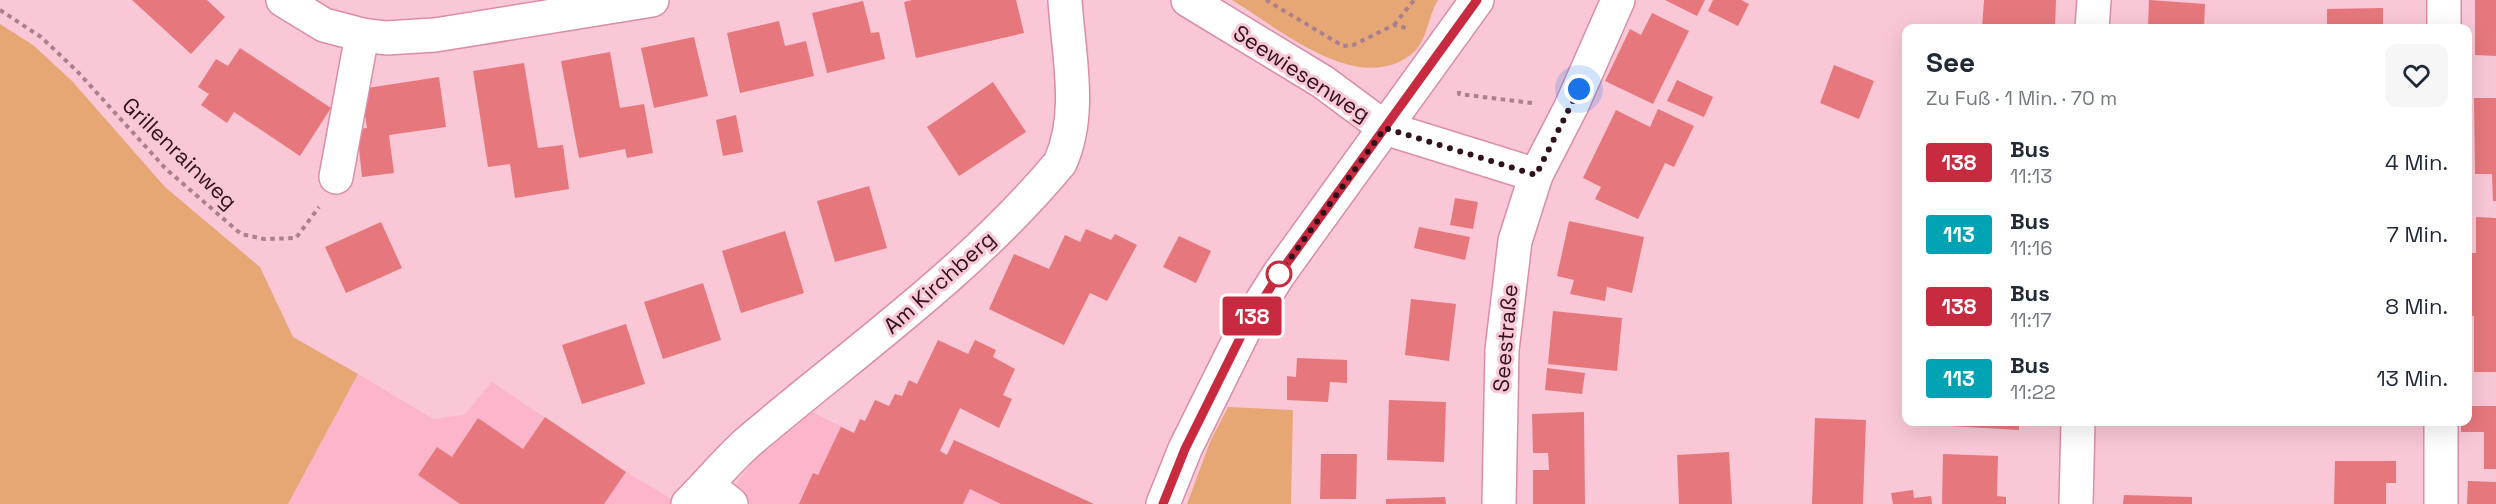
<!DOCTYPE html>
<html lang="de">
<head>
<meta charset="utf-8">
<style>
  :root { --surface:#fff; --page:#f6f6f7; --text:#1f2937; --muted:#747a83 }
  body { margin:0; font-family:"Space Grotesk",sans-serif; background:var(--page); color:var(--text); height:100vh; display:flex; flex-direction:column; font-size:22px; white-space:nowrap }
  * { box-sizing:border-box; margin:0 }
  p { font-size:20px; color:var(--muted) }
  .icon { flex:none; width:33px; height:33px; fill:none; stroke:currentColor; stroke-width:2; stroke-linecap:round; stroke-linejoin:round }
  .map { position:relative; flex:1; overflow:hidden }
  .details { position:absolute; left:1902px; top:24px; width:570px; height:402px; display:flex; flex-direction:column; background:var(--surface); border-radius:12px; box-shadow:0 6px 24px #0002 }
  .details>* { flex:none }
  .badge { padding:0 12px; border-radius:4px; font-size:21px; line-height:39px }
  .you { position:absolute; width:30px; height:30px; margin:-15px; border:4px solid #fff; border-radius:50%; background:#1a73e8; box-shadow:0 0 0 9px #1a73e833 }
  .map>.badge { position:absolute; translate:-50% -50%; box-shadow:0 0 0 3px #fff }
  .round { display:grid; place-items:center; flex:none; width:63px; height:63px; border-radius:12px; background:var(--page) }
  .headline { display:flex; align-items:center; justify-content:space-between; height:102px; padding:0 24px }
  h1 { font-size:28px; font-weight:800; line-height:45px }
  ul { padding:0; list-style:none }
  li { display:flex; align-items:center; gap:18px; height:72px; padding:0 24px }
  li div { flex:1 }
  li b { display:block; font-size:22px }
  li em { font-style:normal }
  li .badge { min-width:66px; font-weight:700; text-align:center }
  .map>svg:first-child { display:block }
</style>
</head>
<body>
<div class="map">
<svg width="2496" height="504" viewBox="0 0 2496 504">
  <rect width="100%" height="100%" fill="#f9c7d6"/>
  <g fill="#fdb5cc">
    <path d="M 358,374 L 433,419 L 464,415 L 492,382 L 626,472 L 680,504 L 288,504 Z"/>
    <path d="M 810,411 L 937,474 L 954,440 L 1093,504 L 722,504 L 761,450 Z"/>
  </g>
  <g fill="#e7a775">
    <path d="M 1232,0 L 1438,0 C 1429,14 1427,38 1416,50 C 1363,101 1280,29 1232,0 Z"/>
    <path d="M 0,24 L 33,45 L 72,81 L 165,187 L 260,267 L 293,337 L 358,374 L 288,504 L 0,504 Z"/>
    <path d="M 1228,407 L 1293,410 L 1291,504 L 1187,504 L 1210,442 Z"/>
  </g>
  <g fill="#e6787d">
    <path d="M 132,0 L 207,0 L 225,17 L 191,54 Z"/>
    <path d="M 912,0 L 1016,0 L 1024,33 L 916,58 L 904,2 Z"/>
    <path d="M 1665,0 L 1705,0 L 1697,16 Z"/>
    <path d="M 1713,0 L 1741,0 L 1749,4 L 1738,26 L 1708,11 Z"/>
    <path d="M 1984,0 L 2056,0 L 2055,28 L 1982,28 Z"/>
    <path d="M 2149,0 L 2205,4 L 2204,28 L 2148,28 Z"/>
    <path d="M 2475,0 L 2496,0 L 2496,56 L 2475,55 Z"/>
    <path d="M 863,1 L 871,33 L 879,32 L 885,59 L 827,73 L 812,13 Z"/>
    <path d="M 2383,8 L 2383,28 L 2327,28 L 2327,9 Z"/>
    <path d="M 1652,13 L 1689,31 L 1653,104 L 1605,81 L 1630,29 L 1641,35 Z"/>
    <path d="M 779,21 L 785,46 L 806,41 L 814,76 L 740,93 L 727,33 Z"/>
    <path d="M 694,37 L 708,96 L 654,108 L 641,48 Z"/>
    <path d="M 240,48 L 331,108 L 300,156 L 234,112 L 227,123 L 201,105 L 209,94 L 198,87 L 216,59 L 228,66 Z"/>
    <path d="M 610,52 L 620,108 L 644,104 L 653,153 L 627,158 L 625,149 L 579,158 L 561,61 Z"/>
    <path d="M 524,63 L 538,148 L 563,145 L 569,189 L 515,198 L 510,164 L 488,167 L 473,71 Z"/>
    <path d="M 1834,65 L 1874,81 L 1859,119 L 1820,103 Z"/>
    <path d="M 439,77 L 446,127 L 389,135 L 394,173 L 362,177 L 357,129 L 367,128 L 361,89 Z"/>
    <path d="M 1677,80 L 1713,97 L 1704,117 L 1667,101 Z"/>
    <path d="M 993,82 L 1026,132 L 959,176 L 927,127 Z"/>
    <path d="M 2474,98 L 2496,98 L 2496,201 L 2493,201 L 2492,174 L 2475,174 Z"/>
    <path d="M 1658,109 L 1694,126 L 1674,167 L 1665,163 L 1638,219 L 1595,199 L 1601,187 L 1583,178 L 1616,110 L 1650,127 Z"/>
    <path d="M 736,115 L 743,152 L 723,156 L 716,120 Z"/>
    <path d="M 869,186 L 887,248 L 835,262 L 817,201 Z"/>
    <path d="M 1455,198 L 1478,202 L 1473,229 L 1450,225 Z"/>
    <path d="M 2476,217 L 2496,218 L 2496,372 L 2474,372 L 2474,316 L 2468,316 L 2468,253 L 2476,253 Z"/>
    <path d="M 1569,221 L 1644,237 L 1632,293 L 1607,287 L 1605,301 L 1570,294 L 1574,280 L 1557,276 Z"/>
    <path d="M 381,222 L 402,268 L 346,293 L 325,247 Z"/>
    <path d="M 1419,227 L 1470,237 L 1465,260 L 1414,248 Z"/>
    <path d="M 1086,229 L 1111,240 L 1115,234 L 1137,245 L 1107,301 L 1090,293 L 1064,345 L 989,309 L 1014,254 L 1049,269 L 1065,235 L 1080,242 Z"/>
    <path d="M 785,231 L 804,293 L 741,313 L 722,251 Z"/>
    <path d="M 1179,236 L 1211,251 L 1196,283 L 1163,267 Z"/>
    <path d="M 703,283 L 721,340 L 663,359 L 644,302 Z"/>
    <path d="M 1411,299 L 1456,304 L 1449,361 L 1405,355 Z"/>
    <path d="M 1553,311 L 1622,318 L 1617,371 L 1548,364 Z"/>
    <path d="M 626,324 L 645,384 L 582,404 L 562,345 Z"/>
    <path d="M 938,340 L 968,354 L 975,340 L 996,350 L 993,357 L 1015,369 L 1003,395 L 1012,399 L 999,428 L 960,408 L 940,451 L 947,455 L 954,440 L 1094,504 L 1001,504 L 970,489 L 963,504 L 799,504 L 813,473 L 818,475 L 841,427 L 854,433 L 860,419 L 865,421 L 875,400 L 889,406 L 895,394 L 902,396 L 909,380 L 917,384 Z"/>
    <path d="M 1297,358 L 1347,360 L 1347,383 L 1330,382 L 1328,402 L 1287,400 L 1287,376 L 1296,377 Z"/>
    <path d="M 1547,368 L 1585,373 L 1582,394 L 1545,390 Z"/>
    <path d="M 1389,400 L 1446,402 L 1444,462 L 1387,460 Z"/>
    <path d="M 2468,406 L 2496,406 L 2496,469 L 2484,469 L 2484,432 L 2461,432 L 2461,422 L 2468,422 Z"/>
    <path d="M 1584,412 L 1585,504 L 1533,504 L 1533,470 L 1549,470 L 1548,453 L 1533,453 L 1532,414 Z"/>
    <path d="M 545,417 L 626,472 L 604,504 L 460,504 L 418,475 L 437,447 L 452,457 L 478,418 L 523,449 Z"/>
    <path d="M 1815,418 L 1866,420 L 1863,504 L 1812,504 Z"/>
    <path d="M 1950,422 L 2019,422 L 2019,430 L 1950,426 Z"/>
    <path d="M 1729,452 L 1732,504 L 1679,504 L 1677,455 Z"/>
    <path d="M 1321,454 L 1357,454 L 1356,499 L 1320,499 Z"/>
    <path d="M 1943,454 L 1998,456 L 1997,496 L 2006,497 L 2006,504 L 1942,504 Z"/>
    <path d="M 2335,461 L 2396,461 L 2396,483 L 2386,483 L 2386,504 L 2334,504 Z"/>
    <path d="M 2468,481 L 2496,482 L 2496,504 L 2467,504 Z"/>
    <path d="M 1913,490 L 1914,498 L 1931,496 L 1932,504 L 1893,504 L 1891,493 Z"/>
    <path d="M 2124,495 L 2192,497 L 2192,504 L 2123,504 Z"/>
    <path d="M 1445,497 L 1446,504 L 1386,504 L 1386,499 Z"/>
  </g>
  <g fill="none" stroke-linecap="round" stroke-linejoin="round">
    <g stroke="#db8da7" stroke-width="36">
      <g id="minor">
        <path d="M 283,0 L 324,25 L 362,35 L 386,38 L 435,35 L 652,0"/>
        <path d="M 1188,0 L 1323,82 L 1385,128 L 1536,175"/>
        <path d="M 2092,28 L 2094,0"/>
        <path d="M 2444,28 L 2444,0"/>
        <path d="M 336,177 L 362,35"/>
        <path d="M 707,485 L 731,504"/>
        <path d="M 688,504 C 708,484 727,461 748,442 C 854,352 970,271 1060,163 C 1083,113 1068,53 1065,0"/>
        <path d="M 1163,504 L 1185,449 L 1246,326 L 1279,274 L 1477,0"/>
        <path d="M 1499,504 L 1502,350 L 1515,241 L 1536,175 L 1571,107 L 1618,0"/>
        <path d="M 2076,504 L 2078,422"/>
        <path d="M 2441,504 L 2441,422"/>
      </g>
    </g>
    <g stroke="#ab808e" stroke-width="4" stroke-dasharray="4.5 4.5" stroke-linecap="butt">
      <path d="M 1266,0 L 1343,46 L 1353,45 L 1394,25 L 1410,29"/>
      <path d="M 0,10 L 41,37 L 77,71 L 166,169 L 241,234 L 264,239 L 296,238 L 319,207"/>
      <path d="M 1394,25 L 1414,0"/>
      <path d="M 1459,91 L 1459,94 L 1532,103"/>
    </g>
    <use href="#minor" stroke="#fff" stroke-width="33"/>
  </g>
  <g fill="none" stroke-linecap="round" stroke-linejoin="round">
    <g stroke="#fff" stroke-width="14">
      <path id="line" d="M 1163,504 L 1185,449 L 1246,326 L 1279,274 L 1477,0"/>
    </g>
    <use href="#line" stroke="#c82b40" stroke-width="9"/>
    <path stroke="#30121d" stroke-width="6" stroke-dasharray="0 10.8" d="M 1279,274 L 1385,128 L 1536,175 L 1579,89"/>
  </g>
  <circle fill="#fff" stroke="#c82b40" stroke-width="3" cx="1279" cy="274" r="12"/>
  <g text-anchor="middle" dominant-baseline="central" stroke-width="6" stroke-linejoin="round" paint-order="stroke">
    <g font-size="22" fill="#30121d" stroke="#f9c7d6">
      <text transform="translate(1302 73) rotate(33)">Seewiesenweg</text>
      <text transform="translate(180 153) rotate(44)">Grillenrainweg</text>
      <text transform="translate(939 282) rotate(-42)">Am Kirchberg</text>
      <text transform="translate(1505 338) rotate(-85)">Seestraße</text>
    </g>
  </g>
</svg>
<div class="you" style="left:1579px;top:89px"></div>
<b class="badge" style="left:1252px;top:316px;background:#c82b40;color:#fff">138</b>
<section class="details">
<div class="headline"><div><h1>See</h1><p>Zu Fuß · 1 Min. · 70 m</p></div><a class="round"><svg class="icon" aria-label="heart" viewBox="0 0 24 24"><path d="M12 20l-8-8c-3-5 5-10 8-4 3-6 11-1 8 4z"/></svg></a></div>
<ul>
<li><span class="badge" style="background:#c82b40;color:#fff">138</span><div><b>Bus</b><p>11:13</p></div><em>4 Min.</em></li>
<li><span class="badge" style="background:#00a3b4;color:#fff">113</span><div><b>Bus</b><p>11:16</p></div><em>7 Min.</em></li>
<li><span class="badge" style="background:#c82b40;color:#fff">138</span><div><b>Bus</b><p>11:17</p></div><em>8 Min.</em></li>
<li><span class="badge" style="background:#00a3b4;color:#fff">113</span><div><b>Bus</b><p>11:22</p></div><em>13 Min.</em></li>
</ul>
</section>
</div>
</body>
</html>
